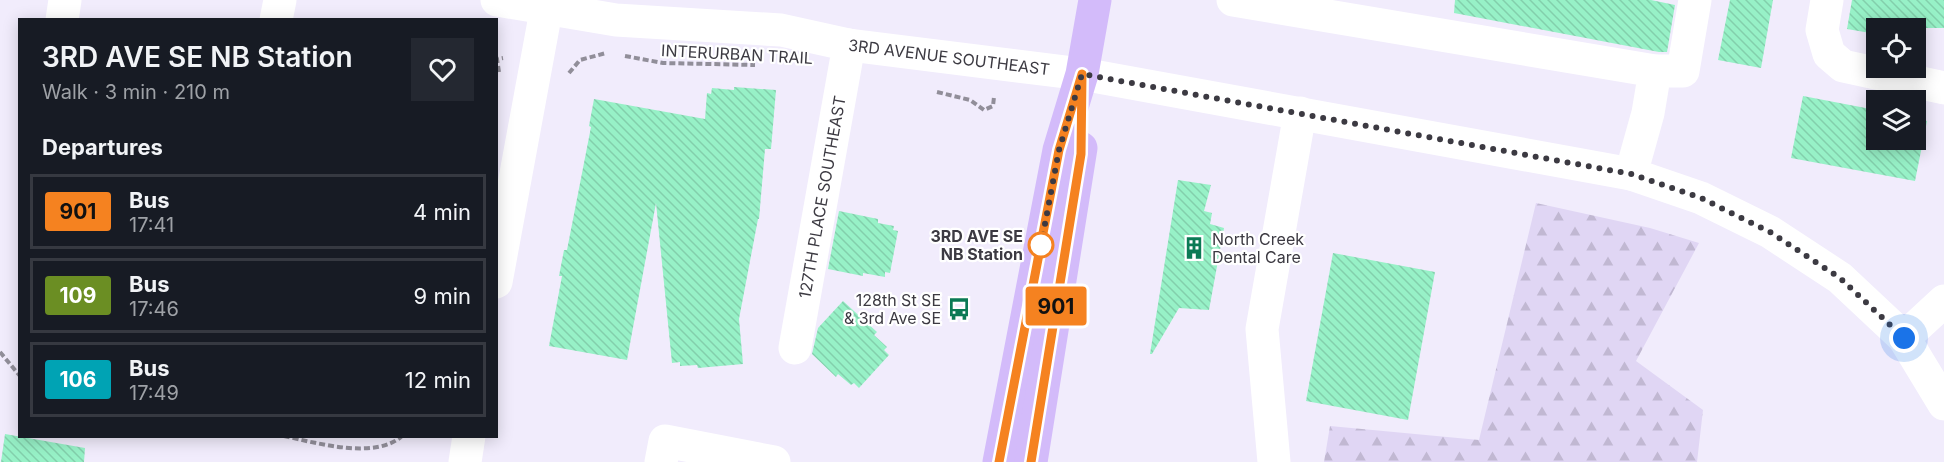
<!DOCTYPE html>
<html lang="en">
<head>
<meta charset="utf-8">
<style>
  :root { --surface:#171b24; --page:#242831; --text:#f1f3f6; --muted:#9ea1a6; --line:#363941 }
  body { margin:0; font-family:Inter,sans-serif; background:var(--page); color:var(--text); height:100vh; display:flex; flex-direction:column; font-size:22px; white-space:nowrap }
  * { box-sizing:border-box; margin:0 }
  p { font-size:20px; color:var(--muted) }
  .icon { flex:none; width:33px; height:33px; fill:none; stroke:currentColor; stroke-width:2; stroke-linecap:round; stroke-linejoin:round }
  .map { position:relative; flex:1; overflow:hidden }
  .drawer { position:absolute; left:18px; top:18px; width:480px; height:420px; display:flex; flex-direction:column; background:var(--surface); border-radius:0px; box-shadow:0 3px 15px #0003 }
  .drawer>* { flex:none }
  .badge { padding:0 12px; border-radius:4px; font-size:21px; line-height:39px }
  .buttons { position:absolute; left:1866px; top:18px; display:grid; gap:12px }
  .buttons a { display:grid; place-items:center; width:60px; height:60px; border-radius:0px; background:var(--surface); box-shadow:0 3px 15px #0003; font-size:30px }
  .you { position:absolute; width:30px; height:30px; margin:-15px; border:4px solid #fff; border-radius:50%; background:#1a73e8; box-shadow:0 0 0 9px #1a73e833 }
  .map>.badge { position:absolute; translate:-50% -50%; box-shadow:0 0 0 3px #fff }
  h2 { padding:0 24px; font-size:22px; line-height:54px }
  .round { display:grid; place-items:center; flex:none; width:63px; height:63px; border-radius:0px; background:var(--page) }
  .head { display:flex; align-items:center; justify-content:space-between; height:102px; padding:0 24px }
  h1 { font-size:28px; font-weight:600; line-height:45px }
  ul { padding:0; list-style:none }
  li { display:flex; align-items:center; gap:18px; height:75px; margin:0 12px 9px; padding:0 12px; border:3px solid var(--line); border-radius:0px }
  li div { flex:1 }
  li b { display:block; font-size:22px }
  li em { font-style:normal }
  li .badge { min-width:66px; font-weight:700; text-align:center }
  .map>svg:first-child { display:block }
</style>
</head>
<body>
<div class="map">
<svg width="1944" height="462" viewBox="0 0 1944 462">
  <defs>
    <pattern id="forest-firs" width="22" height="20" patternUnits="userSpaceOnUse" patternTransform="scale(1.5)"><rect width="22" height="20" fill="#e0d6f4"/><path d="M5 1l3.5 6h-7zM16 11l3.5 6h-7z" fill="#c1b8d2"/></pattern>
    <pattern id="building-back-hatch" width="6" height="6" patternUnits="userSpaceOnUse" patternTransform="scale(1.5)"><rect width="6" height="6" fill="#97f1c7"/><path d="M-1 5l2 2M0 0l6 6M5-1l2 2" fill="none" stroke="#83cfac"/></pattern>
  </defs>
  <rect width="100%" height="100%" fill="#f1ecfc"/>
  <path fill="url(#forest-firs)" d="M 1536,203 L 1650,228 L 1699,243 L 1636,361 L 1703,410 L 1697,462 L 1324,462 L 1330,426 L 1479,440 Z"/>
  <g fill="url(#building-back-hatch)">
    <path d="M 1455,0 L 1651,0 L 1675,5 L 1667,52 L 1659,52 L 1454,13 Z"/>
    <path d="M 1730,0 L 1773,0 L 1761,68 L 1718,60 Z"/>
    <path d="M 1852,0 L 1944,0 L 1944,28 L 1876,28 L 1876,34 L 1847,29 Z"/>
    <path d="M 734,87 L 776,90 L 771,149 L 765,149 L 759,219 L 758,219 L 739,319 L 743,364 L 698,368 L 697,365 L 680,366 L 680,362 L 672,363 L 656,203 L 627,360 L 549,346 L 562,276 L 559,276 L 564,250 L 567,250 L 591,127 L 589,126 L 594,99 L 705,119 L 707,93 L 711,94 L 712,88 L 734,90 Z"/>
    <path d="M 1803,96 L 1876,110 L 1876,140 L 1916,140 L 1916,118 L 1927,121 L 1915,181 L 1791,158 Z"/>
    <path d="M 1178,180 L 1211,185 L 1204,211 L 1212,213 L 1210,224 L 1224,228 L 1209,310 L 1179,308 L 1152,354 L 1150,354 Z"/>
    <path d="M 839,211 L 878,219 L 878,223 L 894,226 L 893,230 L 898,231 L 890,273 L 885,272 L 885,277 L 863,273 L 863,276 L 828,269 Z"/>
    <path d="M 1333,253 L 1435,272 L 1408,420 L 1306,401 Z"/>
    <path d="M 843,301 L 877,332 L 874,335 L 887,347 L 884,350 L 889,355 L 859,388 L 854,383 L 851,385 L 838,374 L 836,377 L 812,354 L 818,328 Z"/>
    <path d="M 5,434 L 85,448 L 84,462 L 1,462 Z"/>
  </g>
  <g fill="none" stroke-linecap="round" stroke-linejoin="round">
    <g stroke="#918e99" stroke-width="4" stroke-dasharray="6 3" stroke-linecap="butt">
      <path d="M 625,56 L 663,63 L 755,65"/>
      <path d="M 499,72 L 497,59 L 503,58"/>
      <path d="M 569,73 L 580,60 L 606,53"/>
      <path d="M 937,92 L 970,100 L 984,110 L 993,106 L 994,97"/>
      <path d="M 0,352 L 20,376"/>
      <path d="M 284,436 C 317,443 375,460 402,436"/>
    </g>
    <g stroke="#fff" stroke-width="33">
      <path d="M 497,0 L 616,20 L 781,30 L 849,45 L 1082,74 L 1631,174 L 1701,198 L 1770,232 L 1840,278 L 1904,338 L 1944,404"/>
      <path d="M 1233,0 L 1655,71 L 1683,71 L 1695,0"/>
      <path d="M 1827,0 L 1822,30 L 1829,54 L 1843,66 L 1944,88"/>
      <path d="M 62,20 L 65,0"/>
      <path d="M 276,20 L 280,0"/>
      <path d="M 1631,174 L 1648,113 L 1655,71"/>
      <path d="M 496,282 L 548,0"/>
      <path d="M 1904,338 L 1944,301"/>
      <path d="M 795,348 L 849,45"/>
      <path d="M 465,462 L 469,436"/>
      <path d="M 661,462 L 665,441 L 774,462"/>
      <path d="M 1274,462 L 1262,329 L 1300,113"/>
    </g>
    <g stroke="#d3bbfa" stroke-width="33">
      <path d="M 999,462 L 1059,150 L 1082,74 L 1095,0"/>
      <path d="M 1031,462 L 1081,148"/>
    </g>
  </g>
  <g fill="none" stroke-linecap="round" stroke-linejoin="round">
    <g stroke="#fff" stroke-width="14">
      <path id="line" d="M 999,462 L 1059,150 L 1082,74 L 1081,154 L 1031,462"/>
    </g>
    <use href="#line" stroke="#f58220" stroke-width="9"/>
    <path stroke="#3c3a42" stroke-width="6" stroke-dasharray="0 10.8" d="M 1041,245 L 1059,150 L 1082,74 L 1631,174 L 1701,198 L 1770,232 L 1840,278 L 1904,338"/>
  </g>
  <defs>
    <g id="building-bare" transform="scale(1.8)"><path d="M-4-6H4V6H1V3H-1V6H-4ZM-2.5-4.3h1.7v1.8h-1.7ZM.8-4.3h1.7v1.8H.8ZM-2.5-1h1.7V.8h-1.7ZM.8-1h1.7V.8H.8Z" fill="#0b7a55" stroke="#fff" stroke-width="2.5" paint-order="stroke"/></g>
    <g id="bus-bare" transform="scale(1.8)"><path d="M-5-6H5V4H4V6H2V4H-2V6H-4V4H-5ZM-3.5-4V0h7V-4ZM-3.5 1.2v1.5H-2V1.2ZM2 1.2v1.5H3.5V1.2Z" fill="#0b7a55" stroke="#fff" stroke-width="2.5" paint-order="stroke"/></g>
  </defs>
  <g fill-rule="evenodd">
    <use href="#building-bare" x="1194" y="248"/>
    <use href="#bus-bare" x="959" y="309"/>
  </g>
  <circle fill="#fff" stroke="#f58220" stroke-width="3" cx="1041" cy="245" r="12"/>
  <g text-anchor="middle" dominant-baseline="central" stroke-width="4.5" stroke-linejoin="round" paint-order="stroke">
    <g font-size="16" fill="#3c3a42" stroke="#fff">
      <text transform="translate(737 54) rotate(3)">INTERURBAN TRAIL</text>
      <text transform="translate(949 57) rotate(7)">3RD AVENUE SOUTHEAST</text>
      <text transform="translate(822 197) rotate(-80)">127TH PLACE SOUTHEAST</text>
    </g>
    <g font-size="16" font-weight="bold" fill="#3c3a42" stroke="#fff" text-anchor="end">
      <text x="1023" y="236">3RD AVE SE<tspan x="1023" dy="18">NB Station</tspan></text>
    </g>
    <g font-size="16" fill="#3c3a42" stroke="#fff" text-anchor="start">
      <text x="1212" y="239">North Creek<tspan x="1212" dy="18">Dental Care</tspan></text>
      <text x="941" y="300" text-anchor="end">128th St SE<tspan x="941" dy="18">&amp; 3rd Ave SE</tspan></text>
    </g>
  </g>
</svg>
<div class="buttons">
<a><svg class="icon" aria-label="locate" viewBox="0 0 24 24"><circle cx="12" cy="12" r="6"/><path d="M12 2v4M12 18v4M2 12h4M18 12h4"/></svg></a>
<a><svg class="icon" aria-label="layers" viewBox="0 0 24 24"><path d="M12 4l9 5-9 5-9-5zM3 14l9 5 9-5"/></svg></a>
</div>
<div class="you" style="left:1904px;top:338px"></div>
<b class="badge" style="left:1056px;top:306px;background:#f58220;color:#111">901</b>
<section class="drawer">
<div class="head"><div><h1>3RD AVE SE NB Station</h1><p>Walk · 3 min · 210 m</p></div><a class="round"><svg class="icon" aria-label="heart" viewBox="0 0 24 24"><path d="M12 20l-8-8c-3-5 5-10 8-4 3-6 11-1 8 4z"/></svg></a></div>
<h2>Departures</h2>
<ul>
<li><span class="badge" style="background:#f58220;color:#111">901</span><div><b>Bus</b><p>17:41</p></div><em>4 min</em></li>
<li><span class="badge" style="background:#6b8e23;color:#fff">109</span><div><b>Bus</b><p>17:46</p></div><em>9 min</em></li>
<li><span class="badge" style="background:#00a3b4;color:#fff">106</span><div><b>Bus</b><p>17:49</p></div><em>12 min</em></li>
</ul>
</section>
</div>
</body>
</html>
